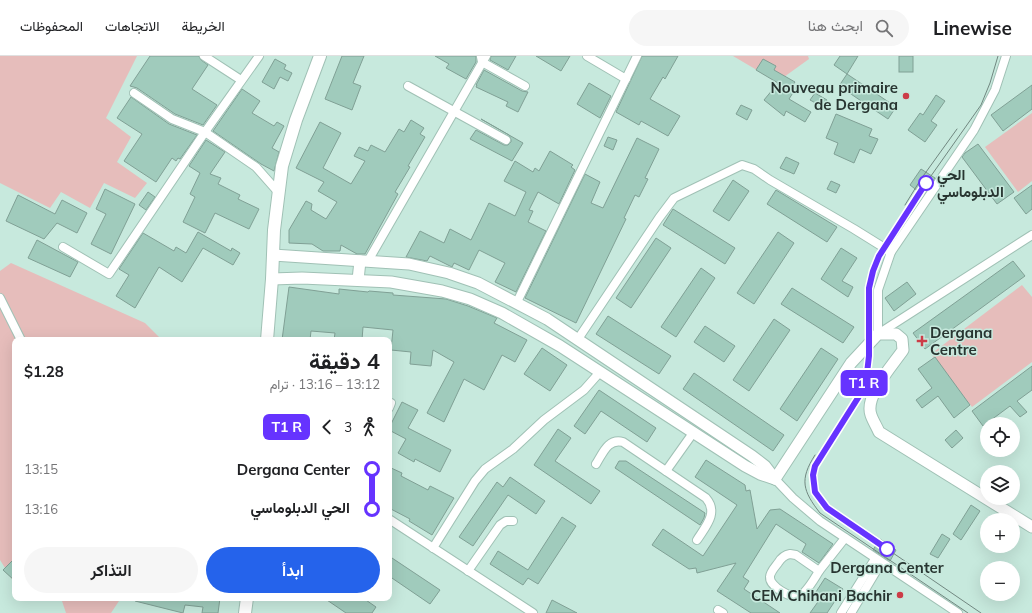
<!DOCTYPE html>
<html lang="ar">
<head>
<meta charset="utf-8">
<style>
  :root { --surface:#fff; --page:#f6f6f6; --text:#202124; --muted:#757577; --line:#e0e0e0; --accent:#2563eb }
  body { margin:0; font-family:Mulish,Vazirmatn,sans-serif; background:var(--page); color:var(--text); direction:rtl; height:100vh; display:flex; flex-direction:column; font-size:15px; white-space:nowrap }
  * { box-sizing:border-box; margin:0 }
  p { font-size:13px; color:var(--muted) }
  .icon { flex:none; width:22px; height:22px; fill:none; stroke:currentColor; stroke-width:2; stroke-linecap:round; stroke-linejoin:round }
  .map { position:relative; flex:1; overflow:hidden; direction:ltr }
  .sheet { position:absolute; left:12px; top:281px; width:380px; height:264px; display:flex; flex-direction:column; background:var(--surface); border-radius:8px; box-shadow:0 4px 16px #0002; direction:rtl }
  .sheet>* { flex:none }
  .badge { padding:0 8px; border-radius:6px; font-size:14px; line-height:26px }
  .buttons { position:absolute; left:980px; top:361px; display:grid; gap:8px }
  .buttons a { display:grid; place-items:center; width:40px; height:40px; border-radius:50%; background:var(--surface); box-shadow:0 4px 16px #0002; font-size:20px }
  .map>.badge { position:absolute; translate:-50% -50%; box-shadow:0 0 0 2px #fff }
  .legs { display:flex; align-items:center; gap:6px; height:44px; padding:0 12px; font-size:13px }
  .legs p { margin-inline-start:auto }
  .overview { display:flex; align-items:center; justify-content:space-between; height:68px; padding:0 12px }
  h1 { font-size:22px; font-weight:700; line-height:30px }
  .cta { display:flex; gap:8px; margin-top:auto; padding:8px 12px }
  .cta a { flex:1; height:46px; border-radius:24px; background:var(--accent); color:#fff; font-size:16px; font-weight:700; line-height:46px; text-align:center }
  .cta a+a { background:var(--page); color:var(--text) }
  ul { padding:0 12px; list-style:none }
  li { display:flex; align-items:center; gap:14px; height:40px; font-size:15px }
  li i { display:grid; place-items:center; width:6px; height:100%; margin:0 5px; background:currentColor }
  li i::after { content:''; width:10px; height:10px; margin:-5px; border:3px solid; border-radius:50%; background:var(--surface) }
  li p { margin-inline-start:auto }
  li:first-child i { background:linear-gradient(#0000 50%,currentColor 0) }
  li:last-child i { background:linear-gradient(currentColor 50%,#0000 0) }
  header { display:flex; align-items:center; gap:24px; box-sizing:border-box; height:56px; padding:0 20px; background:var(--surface); border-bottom:1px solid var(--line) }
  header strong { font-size:19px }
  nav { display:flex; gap:22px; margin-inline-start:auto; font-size:14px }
  .search { width:280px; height:36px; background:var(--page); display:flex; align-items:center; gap:10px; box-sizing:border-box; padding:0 14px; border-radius:22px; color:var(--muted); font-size:15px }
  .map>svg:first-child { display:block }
</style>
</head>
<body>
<header>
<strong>Linewise</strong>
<div class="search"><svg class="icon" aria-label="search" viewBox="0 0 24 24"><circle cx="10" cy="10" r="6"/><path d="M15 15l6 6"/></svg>ابحث هنا</div>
<nav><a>الخريطة</a><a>الاتجاهات</a><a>المحفوظات</a></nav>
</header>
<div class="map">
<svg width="1032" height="557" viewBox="0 0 1032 557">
  <rect width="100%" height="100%" fill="#c7e9dd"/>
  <g fill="#e6bdbb">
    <path d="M 0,0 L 137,0 L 106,62 L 131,81 L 117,106 L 147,127 L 135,142 L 104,127 L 90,152 L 61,136 L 50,152 L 0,127 Z"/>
    <path d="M 733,0 L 808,0 L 809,3 L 777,26 Z"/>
    <path d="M 1032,57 L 1032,125 L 1018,136 L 985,91 Z"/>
    <path d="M 11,207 L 145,267 L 162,284 L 15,284 L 15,525 L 14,526 L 0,504 L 0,215 Z"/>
    <path d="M 1022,229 L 1032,241 L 1032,306 L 972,351 L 931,298 Z"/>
    <path d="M 61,542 L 121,542 L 111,557 L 66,557 Z"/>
  </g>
  <g fill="#a0cbbc" stroke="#80a095">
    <path d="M 150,0 L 199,0 L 201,4 L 208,9 L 192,33 L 217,49 L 203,69 L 175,58 L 137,32 L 130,30 Z"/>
    <path d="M 342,0 L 364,0 L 353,27 L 361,30 L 352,54 L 325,43 Z"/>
    <path d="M 435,0 L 476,0 L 476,6 L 466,23 L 446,12 L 449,8 Z"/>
    <path d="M 491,0 L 516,0 L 508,14 L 490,4 Z"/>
    <path d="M 536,0 L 570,0 L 561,15 Z"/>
    <path d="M 642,0 L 678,0 L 665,23 L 663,21 L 650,43 L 680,60 L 668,80 L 641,65 L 639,69 L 616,56 Z"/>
    <path d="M 840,0 L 858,0 L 847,18 L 834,9 Z"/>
    <rect x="899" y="0" width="14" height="16"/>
    <path d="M 275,3 L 286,9 L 284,13 L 292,17 L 288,25 L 280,21 L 274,33 L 262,26 Z"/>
    <path d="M 763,3 L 776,10 L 774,14 L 795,26 L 792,30 L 796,32 L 789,43 L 811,56 L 805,66 L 786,55 L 784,60 L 764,44 L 778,27 L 756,14 Z"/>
    <path d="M 484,14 L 522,35 L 528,36 L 518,56 L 506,50 L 508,46 L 476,31 L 477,29 L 476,29 Z"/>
    <path d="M 847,18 L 896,51 L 888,63 L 839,30 Z"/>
    <path d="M 589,27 L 611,40 L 600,62 L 577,48 Z"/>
    <path d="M 1032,29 L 1032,53 L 1003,75 L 991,59 Z"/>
    <path d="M 242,33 L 260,45 L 252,57 L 274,70 L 277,66 L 284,70 L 272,92 L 279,96 L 274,115 L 261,108 L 213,75 Z"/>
    <path d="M 815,37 L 827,44 L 823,51 L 810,44 Z"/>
    <path d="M 936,39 L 945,45 L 931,65 L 937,69 L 925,86 L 908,74 L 920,57 L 923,59 Z"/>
    <path d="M 131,41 L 169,68 L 197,79 L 180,103 L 178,102 L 176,105 L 172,102 L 156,126 L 124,105 L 142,78 L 117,62 Z"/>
    <path d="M 741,49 L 752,54 L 747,64 L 736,58 Z"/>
    <path d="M 836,58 L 872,73 L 869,80 L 878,83 L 871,98 L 860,93 L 854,107 L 834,98 L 838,87 L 826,82 Z"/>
    <path d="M 481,63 L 523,87 L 512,105 L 470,83 L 476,74 L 504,89 L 508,89 L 511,86 L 511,84 L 509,79 Z"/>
    <path d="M 411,64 L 424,72 L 420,78 L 425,81 L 408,110 L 410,111 L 395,136 L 398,138 L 365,198 L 357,198 L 341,189 L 340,195 L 323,195 L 312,188 L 289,187 L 289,174 L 306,145 L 312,148 L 311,154 L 326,163 L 337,146 L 318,135 L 324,126 L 296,112 L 320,66 L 341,77 L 323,112 L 351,128 L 365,105 L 354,100 L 359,91 L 368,95 L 371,89 L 385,96 L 399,73 L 404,76 Z"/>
    <path d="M 608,81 L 617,84 L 613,94 L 604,90 Z"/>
    <path d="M 637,82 L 659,93 L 645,122 L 648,123 L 639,141 L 635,139 L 624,162 L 626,163 L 576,267 L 525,242 L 585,118 L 600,126 L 591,147 L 603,152 Z"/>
    <path d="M 206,84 L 225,96 L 210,118 L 221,122 L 218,128 L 240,139 L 238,143 L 259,153 L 249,173 L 215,157 L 205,177 L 183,166 L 195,141 L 190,138 L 200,117 L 189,110 Z"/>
    <path d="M 978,88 L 1014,136 L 997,148 L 962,101 L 965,97 Z"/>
    <path d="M 550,95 L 573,109 L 571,111 L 575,114 L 559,148 L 538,136 L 529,154 L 533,155 L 528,166 L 546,175 L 516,236 L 495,226 L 505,207 L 479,194 L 469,214 L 454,207 L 452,211 L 430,200 L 427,205 L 406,201 L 420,175 L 444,187 L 450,173 L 471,184 L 489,147 L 515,160 L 526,136 L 504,125 L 515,105 L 533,116 L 535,112 L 539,115 Z"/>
    <path d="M 786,101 L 799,107 L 794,118 L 780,112 Z"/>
    <path d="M 921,113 L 935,122 L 923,139 L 910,129 Z"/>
    <path d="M 733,124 L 749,135 L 729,165 L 713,155 Z"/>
    <path d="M 831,125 L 840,129 L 836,137 L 827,133 Z"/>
    <path d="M 1032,129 L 1032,153 L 1026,158 L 1014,142 Z"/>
    <path d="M 105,133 L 135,148 L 111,198 L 91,188 L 106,158 L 96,153 Z"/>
    <path d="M 776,134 L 837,171 L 827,186 L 767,148 Z"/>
    <path d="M 148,136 L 155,141 L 146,154 L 139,149 Z"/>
    <path d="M 18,139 L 55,158 L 62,144 L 87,157 L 77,177 L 57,167 L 44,183 L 6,165 Z"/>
    <path d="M 673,153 L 735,192 L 725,208 L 663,169 Z"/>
    <path d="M 198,176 L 231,195 L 232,192 L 240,197 L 233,209 L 203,192 L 182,226 L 159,211 L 135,252 L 116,240 L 129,219 L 119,213 L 143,177 L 174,195 L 176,191 L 186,197 Z"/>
    <path d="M 778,176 L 794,187 L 754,248 L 737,237 Z"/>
    <path d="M 656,182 L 671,192 L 631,252 L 616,242 Z"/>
    <path d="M 37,184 L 78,206 L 70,221 L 28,202 Z"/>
    <path d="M 841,192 L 857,202 L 842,225 L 853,231 L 848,241 L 821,223 Z"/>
    <path d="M 1013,205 L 1025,220 L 925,293 L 913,277 Z"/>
    <path d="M 701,212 L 715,222 L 676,281 L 661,271 Z"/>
    <path d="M 907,226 L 916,238 L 894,255 L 885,242 Z"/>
    <path d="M 289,231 L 339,238 L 339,233 L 368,236 L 369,235 L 393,237 L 393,239 L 446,243 L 468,250 L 497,262 L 494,267 L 527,284 L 515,306 L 502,299 L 484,334 L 464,323 L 444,366 L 427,357 L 454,306 L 433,294 L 431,310 L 410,308 L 411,296 L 391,294 L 393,274 L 363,271 L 362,284 L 334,284 L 335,277 L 311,275 L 310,284 L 282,284 Z"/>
    <path d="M 792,232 L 854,271 L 843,287 L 781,248 Z"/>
    <path d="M 608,260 L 671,300 L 659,318 L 596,278 Z"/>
    <path d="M 774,263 L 790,274 L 749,335 L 733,324 Z"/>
    <path d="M 705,270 L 735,290 L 724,306 L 694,286 Z"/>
    <path d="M 542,292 L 567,309 L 550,335 L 524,318 Z"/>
    <path d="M 821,292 L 838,303 L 797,365 L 780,353 Z"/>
    <path d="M 935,301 L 970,349 L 954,362 L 938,340 L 922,352 L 916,344 L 932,332 L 918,313 Z"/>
    <path d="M 1032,310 L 1032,334 L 1017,345 L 1027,356 L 1020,361 L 1010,350 L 983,370 L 972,355 Z"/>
    <path d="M 694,317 L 784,379 L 773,395 L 683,333 Z"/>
    <path d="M 599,334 L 656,372 L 647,386 L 601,355 L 585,378 L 574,370 Z"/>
    <path d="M 402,346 L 418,354 L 408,372 L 451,394 L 440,416 L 415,403 L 414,406 L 398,397 L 406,383 L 389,374 L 389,372 Z"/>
    <path d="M 558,373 L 571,382 L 555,405 L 600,435 L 591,448 L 534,409 Z"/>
    <path d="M 956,374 L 963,382 L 952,392 L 945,384 Z"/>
    <path d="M 706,404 L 745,429 L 746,435 L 750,434 L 757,473 L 770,454 L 780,453 L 833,488 L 819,507 L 802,496 L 806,488 L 776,468 L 743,521 L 749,525 L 744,533 L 780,557 L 751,557 L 717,535 L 736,507 L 697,517 L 696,512 L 689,513 L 652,489 L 663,473 L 703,500 L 737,449 L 695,421 Z"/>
    <path d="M 619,405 L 626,405 L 705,457 L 704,462 L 700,469 L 615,412 Z"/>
    <path d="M 389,411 L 402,417 L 401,420 L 428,434 L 430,430 L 454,442 L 432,479 L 409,465 L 410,463 L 389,452 Z"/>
    <path d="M 510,421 L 545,445 L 536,458 L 508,439 L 473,490 L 459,481 L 497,426 L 503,431 Z"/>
    <path d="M 971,449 L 980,455 L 961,484 L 953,478 Z"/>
    <path d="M 562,461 L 576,470 L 538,528 L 528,522 L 523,529 L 490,508 L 498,495 L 528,514 Z"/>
    <path d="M 942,478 L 950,483 L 938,502 L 930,498 Z"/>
    <path d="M 880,483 L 896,494 L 890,505 L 873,494 Z"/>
    <path d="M 389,500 L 440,534 L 430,548 L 389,520 Z"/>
    <path d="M 15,502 L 15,525 L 3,514 Z"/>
    <path d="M 825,522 L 843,533 L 827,557 L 810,557 L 820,543 L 814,539 Z"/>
    <path d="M 136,542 L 220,542 L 218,557 L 202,557 L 203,551 L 185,549 L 183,557 L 135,545 Z"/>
    <path d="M 324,542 L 363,542 L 376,551 L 372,557 L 346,557 Z"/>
    <path d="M 552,544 L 577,557 L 546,557 Z"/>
  </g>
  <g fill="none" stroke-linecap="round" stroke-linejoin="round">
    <g stroke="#a0c1b5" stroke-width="10">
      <g id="minor">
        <path d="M 204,0 L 241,24"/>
        <path d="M 587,0 L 626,23"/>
        <path d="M 481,1 L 482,6 L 525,30"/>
        <path d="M 408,30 L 506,84"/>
        <path d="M 134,37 L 172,63 L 205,76 L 256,111 L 279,137"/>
        <path d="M 63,191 L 109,218 L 205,76 L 259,0"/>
        <path d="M 368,205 L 486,0"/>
        <path d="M 0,242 L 21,284"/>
        <path d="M 517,246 L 637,0"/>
        <path d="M 878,278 L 878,234 L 891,196 L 974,74 L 995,34 L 1006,0"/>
        <path d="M 878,278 L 1032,179"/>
        <path d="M 578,283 L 659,162 L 674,142 L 742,109 L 754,113 L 770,124 L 854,173 L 891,196"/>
        <path d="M 389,352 L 391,347"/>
        <path d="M 596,408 C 603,397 608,382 623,386 L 706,442 C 719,457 705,471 697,484"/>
        <path d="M 666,415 L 693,377"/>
        <path d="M 775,423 L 793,442 L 820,465 L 958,557"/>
        <path d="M 389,463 L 533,557"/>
        <path d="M 433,492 L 475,425 L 485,413 L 513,393 L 544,364 L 584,334 L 600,316"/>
        <path d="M 790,498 L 796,499 L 819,515 C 815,522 806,537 799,540 C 791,543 769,530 770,521 C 770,516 775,511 778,507 C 781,502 784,499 790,498 Z"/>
        <path d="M 468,515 L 500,469 L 506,465 L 513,465"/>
        <path d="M 819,515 L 845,482"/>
        <path d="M 718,554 L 723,557"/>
        <path d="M 841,557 L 875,503"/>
        <path d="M 851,557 L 881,507"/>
      </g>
    </g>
    <g stroke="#a0c1b5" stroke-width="13">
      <g id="tertiary">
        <path d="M 273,199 L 409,208 L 449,217 L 478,227 L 547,263 L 752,400 L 765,410 L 775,423"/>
        <path d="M 272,223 L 302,222 L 391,226 L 442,235 L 470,243 L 502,257 L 560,290 L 745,410 L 760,418 L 775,423"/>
        <path d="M 358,224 L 360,205"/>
        <path d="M 775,423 L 851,307 L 878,278 L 896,278 L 902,283 L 903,294 C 893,309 864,340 871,359 C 873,365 877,371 879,376 L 1032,471"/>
      </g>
    </g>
    <g stroke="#a0c1b5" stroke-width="14">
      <g id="secondary">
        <path d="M 267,284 L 272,223 L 274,174 L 282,110 L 296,64 L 320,0"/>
        <path d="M 245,557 L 247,542"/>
      </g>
    </g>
    <use href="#minor" stroke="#fff" stroke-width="8"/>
    <use href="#tertiary" stroke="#fff" stroke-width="11"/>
    <use href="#secondary" stroke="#fff" stroke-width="12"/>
    <g stroke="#718780" stroke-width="1">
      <path d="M 905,149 L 921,123 L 957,73"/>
      <path d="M 815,399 C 799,424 803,435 820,457 L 968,557"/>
      <path d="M 981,557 L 827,452 C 815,438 811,429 815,410 L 863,334 L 867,317 L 869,288 L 869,232 L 873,215 L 879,199 L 926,127 L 981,49 L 990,27 L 998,0"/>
    </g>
  </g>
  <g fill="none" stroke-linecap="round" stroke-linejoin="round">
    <g stroke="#fff" stroke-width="9">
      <path id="line-1" d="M 887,493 L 827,452 L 815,436 L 813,419 L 815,410 L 863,334 L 867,317 L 869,300 L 869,232 L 873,215 L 879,200 L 926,127"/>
    </g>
    <use href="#line-1" stroke="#63f" stroke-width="6"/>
  </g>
  <g fill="#cc3c47" stroke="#c7e9dd" stroke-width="1.5">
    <circle cx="906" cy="40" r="4"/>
    <path d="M920 279h4v4h4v4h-4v4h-4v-4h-4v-4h4z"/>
    <circle cx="900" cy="539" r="4"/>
  </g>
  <g fill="#fff" stroke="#63f" stroke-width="2">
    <circle cx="926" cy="127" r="7"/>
    <circle cx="887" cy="493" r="7"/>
  </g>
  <g text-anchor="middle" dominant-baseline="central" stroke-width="3" stroke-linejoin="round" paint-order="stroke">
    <g font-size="15" font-weight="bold" fill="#283531" stroke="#c7e9dd" text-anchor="end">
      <text x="898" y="31">Nouveau primaire<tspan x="898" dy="17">de Dergana</tspan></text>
      <text x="930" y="276" text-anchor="start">Dergana<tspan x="930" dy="17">Centre</tspan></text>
      <text x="892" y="539">CEM Chihani Bachir</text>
    </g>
    <g font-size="15" font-weight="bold" fill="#283531" stroke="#c7e9dd" text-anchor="start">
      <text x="937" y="118">الحي<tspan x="937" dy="17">الدبلوماسي</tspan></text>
      <text x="887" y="511" text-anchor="middle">Dergana Center</text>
    </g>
  </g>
</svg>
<div class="buttons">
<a><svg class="icon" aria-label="locate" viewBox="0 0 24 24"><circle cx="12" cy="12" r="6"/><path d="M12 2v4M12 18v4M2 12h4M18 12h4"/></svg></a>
<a><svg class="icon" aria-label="layers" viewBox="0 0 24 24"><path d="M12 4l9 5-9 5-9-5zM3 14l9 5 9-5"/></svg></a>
<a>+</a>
<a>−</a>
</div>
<b class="badge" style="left:864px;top:327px;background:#63f;color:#fff">T1 R</b>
<section class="sheet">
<div class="overview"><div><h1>4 دقيقة</h1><p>13:12 – 13:16 · ترام</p></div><b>$1.28</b></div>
<div class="legs"><svg class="icon" aria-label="walk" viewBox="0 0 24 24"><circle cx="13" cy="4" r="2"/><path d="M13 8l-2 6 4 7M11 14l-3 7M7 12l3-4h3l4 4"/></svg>3<svg class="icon" aria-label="back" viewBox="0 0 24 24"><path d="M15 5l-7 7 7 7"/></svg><b class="badge" style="background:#63f;color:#fff">T1 R</b></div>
<ul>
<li><i style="color:#63f"></i><b>Dergana Center</b><p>13:15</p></li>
<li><i style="color:#63f"></i><b>الحي الدبلوماسي</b><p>13:16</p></li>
</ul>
<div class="cta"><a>ابدأ</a><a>التذاكر</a></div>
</section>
</div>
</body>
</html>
